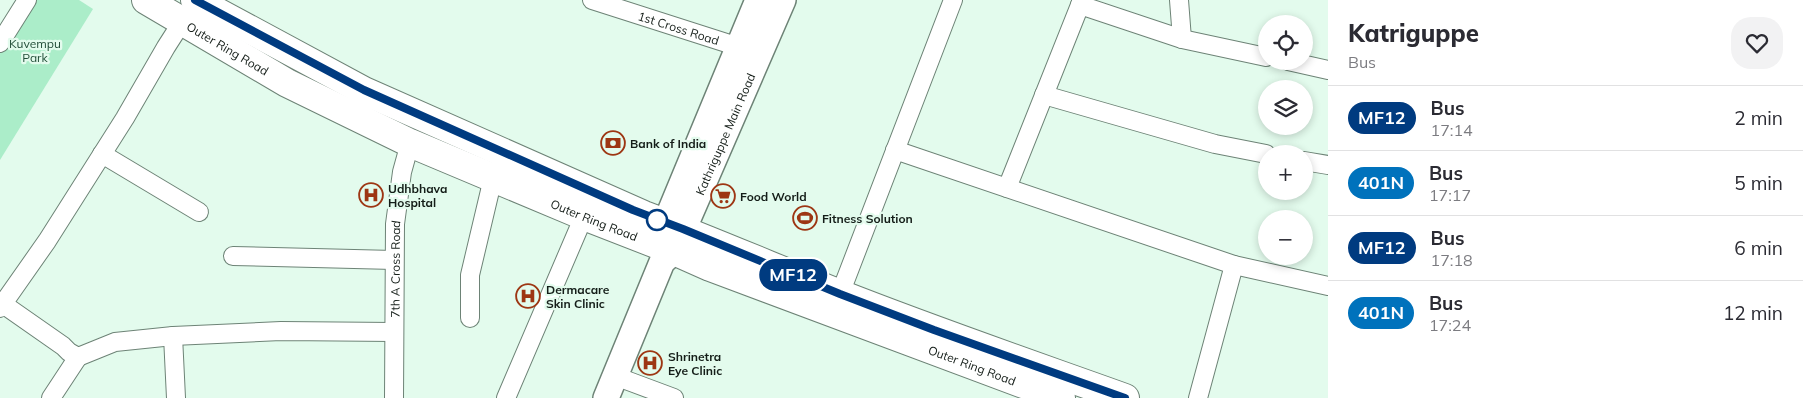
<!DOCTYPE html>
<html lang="en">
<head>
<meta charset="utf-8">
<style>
  :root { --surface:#fff; --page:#f2f2f3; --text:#2b2b33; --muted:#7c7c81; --line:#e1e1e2 }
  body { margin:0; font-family:Mulish,sans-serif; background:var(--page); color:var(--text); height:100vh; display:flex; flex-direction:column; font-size:19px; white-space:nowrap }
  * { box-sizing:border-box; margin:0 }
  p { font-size:16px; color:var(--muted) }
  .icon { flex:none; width:28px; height:28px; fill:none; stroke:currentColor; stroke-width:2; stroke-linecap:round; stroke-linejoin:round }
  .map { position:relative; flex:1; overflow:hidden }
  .drawer { display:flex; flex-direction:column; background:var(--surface); width:475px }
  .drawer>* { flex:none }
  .badge { padding:0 10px; border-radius:16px; font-size:18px; line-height:32px }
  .controls { position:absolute; left:1258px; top:15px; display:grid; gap:10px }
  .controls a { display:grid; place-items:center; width:55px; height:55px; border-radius:50%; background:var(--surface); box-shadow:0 2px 8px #0003; font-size:25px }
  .map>.badge { position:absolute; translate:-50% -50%; box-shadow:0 0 0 2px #fff }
  .round { display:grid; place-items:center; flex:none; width:52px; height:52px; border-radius:20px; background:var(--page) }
  .headline { display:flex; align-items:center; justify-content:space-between; height:85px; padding:0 20px }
  h1 { font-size:24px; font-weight:800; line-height:38px }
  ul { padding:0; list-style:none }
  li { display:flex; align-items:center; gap:15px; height:65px; padding:0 20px; border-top:1px solid var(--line) }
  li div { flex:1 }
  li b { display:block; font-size:19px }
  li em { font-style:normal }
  li .badge { min-width:55px; font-weight:700; text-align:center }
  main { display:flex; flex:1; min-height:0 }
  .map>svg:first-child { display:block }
</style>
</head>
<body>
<main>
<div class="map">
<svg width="1328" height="398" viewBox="0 0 1328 398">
  <rect width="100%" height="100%" fill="#e3fbed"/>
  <path fill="#abedc9" d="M 32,0 L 79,0 L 93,9 L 0,160 L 0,51 Z"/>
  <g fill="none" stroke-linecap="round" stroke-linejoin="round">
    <g stroke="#6d8376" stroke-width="20">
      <g id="street">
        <path id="s1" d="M 592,0 L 739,47"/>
        <path d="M 1179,0 L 1182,39"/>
        <path d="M 1080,5 L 1182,39 L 1266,57"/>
        <path d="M 0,43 L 27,0"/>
        <path d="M 1288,61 L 1328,70"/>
        <path d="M 1044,95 L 1215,144 L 1266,154"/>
        <path d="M 895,150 L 1234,265 L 1328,286"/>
        <path d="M 102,154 L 199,212"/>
        <path d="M 1304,161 L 1328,165"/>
        <path d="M 1007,188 L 1082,0"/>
        <path d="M 233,256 L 394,260"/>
        <path d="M 840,294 L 953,0"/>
        <path d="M 0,302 L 63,346 L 69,352 L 78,357 L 115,342 L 173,336 L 281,331 L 394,332"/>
        <path d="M 0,308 L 47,241 L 125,118 L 166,47 L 182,22"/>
        <path d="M 470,318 L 470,275 L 493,178"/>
        <path d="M 173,336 L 176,398"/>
        <path d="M 615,376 L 674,398"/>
        <path d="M 51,398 L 78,357"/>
        <path id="s2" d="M 394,398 L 395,224 L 402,172 L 410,143"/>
        <path d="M 506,398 L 584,216"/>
        <path d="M 1198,398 L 1234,265"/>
      </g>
    </g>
    <g stroke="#6d8376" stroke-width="28">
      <g id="secondary">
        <path d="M 658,241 L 758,0"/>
        <path id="s3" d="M 606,398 L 662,262 L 674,251 L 783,0"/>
      </g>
    </g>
    <g stroke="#6d8376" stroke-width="30">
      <g id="highway">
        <path id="s4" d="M 146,0 L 287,83 L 410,143 L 584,216 L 674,251 L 710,267 L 1061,398"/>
        <path d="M 195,0 L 364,91 L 644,215 C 710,240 775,268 840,294 C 934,331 1030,364 1125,398"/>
      </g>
    </g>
    <use href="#street" stroke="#fff" stroke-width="18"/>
    <use href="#secondary" stroke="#fff" stroke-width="25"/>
    <use href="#highway" stroke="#fff" stroke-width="28"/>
  </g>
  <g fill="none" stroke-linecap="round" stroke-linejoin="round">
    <g stroke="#fff" stroke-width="11">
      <path id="line" d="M 195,0 L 364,90 L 633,210 L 683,229 L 840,294 L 934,330 L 1125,398"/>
    </g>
    <use href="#line" stroke="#003b80" stroke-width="8"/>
  </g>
  <defs>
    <g id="bank-ring" transform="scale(1.25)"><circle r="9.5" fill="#e3fbed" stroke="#9d3613" stroke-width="1.5"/><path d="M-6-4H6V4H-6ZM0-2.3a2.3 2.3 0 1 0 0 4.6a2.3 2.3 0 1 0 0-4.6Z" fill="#9d3613"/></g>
    <g id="hospital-ring" transform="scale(1.25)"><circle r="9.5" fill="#e3fbed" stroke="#9d3613" stroke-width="1.5"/><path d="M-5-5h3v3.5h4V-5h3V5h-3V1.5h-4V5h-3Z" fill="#9d3613"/></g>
    <g id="supermarket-ring" transform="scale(1.25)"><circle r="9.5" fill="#e3fbed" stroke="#9d3613" stroke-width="1.5"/><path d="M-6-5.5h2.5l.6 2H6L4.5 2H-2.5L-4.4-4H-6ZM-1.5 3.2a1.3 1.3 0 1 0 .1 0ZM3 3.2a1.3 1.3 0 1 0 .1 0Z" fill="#9d3613"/></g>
    <g id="stadium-ring" transform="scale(1.25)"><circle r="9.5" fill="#e3fbed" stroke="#9d3613" stroke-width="1.5"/><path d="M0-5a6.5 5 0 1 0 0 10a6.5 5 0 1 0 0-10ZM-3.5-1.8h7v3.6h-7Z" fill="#9d3613"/></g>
  </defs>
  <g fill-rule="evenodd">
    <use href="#bank-ring" x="613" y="143"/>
    <use href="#hospital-ring" x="371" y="195"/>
    <use href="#supermarket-ring" x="723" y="196"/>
    <use href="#stadium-ring" x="805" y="218"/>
    <use href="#hospital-ring" x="528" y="296"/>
    <use href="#hospital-ring" x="650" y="363"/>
  </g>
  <circle fill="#fff" stroke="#003b80" stroke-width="2.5" cx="657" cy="220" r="10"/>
  <g text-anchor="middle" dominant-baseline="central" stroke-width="4.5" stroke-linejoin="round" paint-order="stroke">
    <g font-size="12" fill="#141d18" stroke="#e3fbed">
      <text stroke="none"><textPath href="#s1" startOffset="91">1st Cross Road</textPath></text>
      <text stroke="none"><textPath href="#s4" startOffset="95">Outer Ring Road</textPath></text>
      <text stroke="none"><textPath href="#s3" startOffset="291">Kathriguppe Main Road</textPath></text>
      <text stroke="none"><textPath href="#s4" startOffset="500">Outer Ring Road</textPath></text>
      <text stroke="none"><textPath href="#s2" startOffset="129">7th A Cross Road</textPath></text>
      <text stroke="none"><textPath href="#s4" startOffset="905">Outer Ring Road</textPath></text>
    </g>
    <g font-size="12" fill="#224d38" stroke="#e3fbed">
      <text x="35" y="43">Kuvempu<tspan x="35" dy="14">Park</tspan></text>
    </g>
    <g font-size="12" font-weight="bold" fill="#141d18" stroke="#e3fbed" text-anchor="start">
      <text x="630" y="143">Bank of India</text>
      <text x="388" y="188">Udhbhava<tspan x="388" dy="14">Hospital</tspan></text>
      <text x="740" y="196">Food World</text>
      <text x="822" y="218">Fitness Solution</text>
      <text x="546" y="289">Dermacare<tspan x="546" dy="14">Skin Clinic</tspan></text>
      <text x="668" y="356">Shrinetra<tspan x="668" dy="14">Eye Clinic</tspan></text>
    </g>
  </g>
</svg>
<div class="controls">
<a><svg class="icon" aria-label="locate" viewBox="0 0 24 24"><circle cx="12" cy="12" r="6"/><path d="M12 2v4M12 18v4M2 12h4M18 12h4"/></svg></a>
<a><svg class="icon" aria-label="layers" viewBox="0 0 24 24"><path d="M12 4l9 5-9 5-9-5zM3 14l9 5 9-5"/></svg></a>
<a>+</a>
<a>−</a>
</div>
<b class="badge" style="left:793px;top:275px;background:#003b80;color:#fff">MF12</b>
</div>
<section class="drawer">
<div class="headline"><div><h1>Katriguppe</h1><p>Bus</p></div><a class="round"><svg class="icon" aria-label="heart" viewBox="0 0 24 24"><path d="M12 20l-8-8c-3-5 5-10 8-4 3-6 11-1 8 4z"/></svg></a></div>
<ul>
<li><span class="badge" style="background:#003b80;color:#fff">MF12</span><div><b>Bus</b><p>17:14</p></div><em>2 min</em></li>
<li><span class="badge" style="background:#0072bc;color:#fff">401N</span><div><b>Bus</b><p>17:17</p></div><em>5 min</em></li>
<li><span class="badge" style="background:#003b80;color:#fff">MF12</span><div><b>Bus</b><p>17:18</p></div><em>6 min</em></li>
<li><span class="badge" style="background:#0072bc;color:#fff">401N</span><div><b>Bus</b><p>17:24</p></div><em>12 min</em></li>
</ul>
</section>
</main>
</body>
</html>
